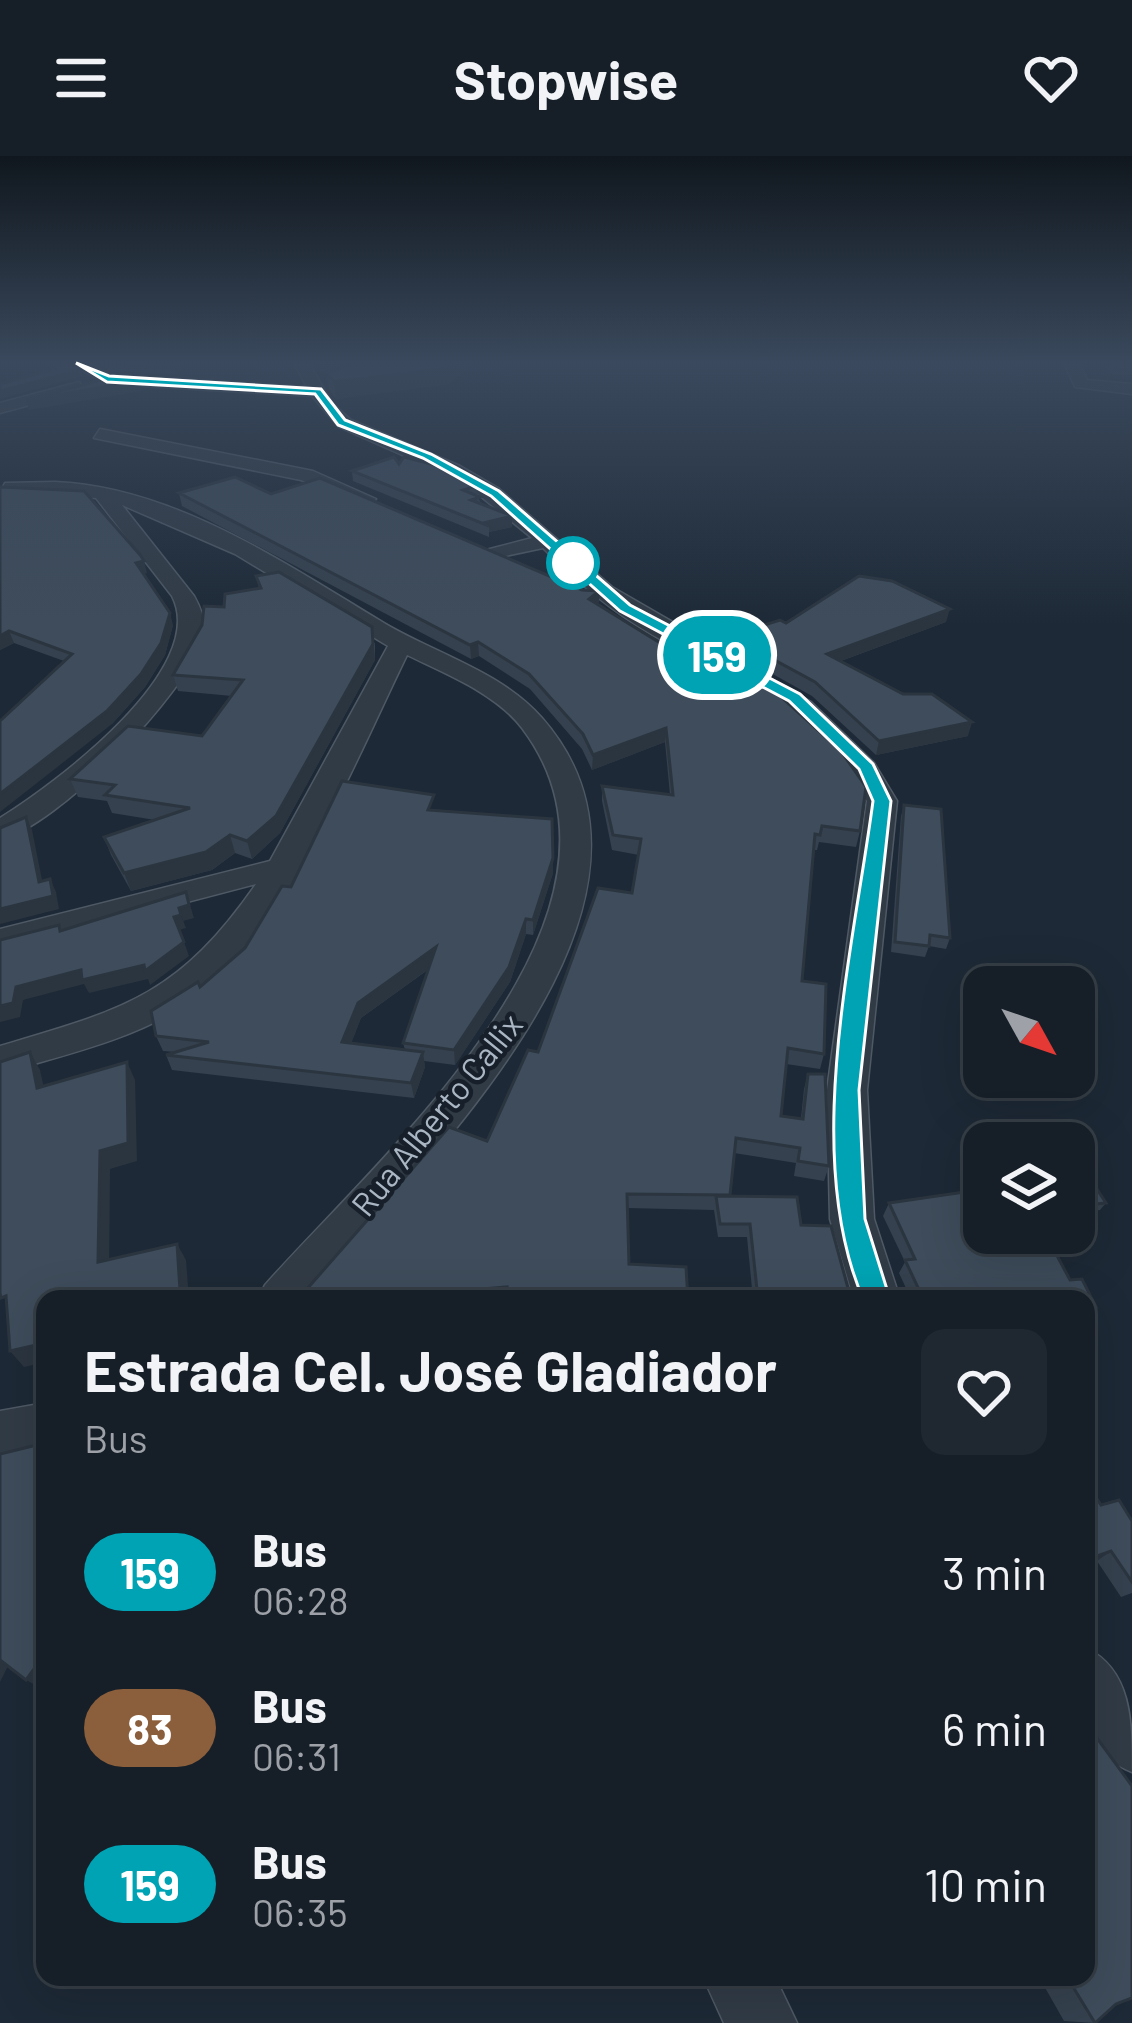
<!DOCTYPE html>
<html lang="en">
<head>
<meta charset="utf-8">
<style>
  :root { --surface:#161f28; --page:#1f2730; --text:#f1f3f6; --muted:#9ea2a8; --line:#353d45 }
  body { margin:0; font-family:Barlow,sans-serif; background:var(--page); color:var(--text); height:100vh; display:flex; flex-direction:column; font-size:45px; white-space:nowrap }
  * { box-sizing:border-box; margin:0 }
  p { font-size:39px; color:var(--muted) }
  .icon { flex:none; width:66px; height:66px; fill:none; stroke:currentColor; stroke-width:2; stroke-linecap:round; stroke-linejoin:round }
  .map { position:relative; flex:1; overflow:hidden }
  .sheet { position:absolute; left:36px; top:1134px; width:1059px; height:696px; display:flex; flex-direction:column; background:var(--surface); border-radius:24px; box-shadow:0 12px 48px #0002,0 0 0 3px var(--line) }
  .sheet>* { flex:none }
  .badge { padding:0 24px; border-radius:39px; font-size:42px; line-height:78px }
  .needle { width:78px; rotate:130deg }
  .controls { position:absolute; left:963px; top:810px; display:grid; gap:24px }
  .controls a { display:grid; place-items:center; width:132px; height:132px; border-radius:24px; background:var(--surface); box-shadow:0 12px 48px #0002,0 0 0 3px var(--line); font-size:60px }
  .map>.badge { position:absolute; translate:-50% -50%; box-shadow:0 0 0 6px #fff }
  .round { display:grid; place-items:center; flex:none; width:126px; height:126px; border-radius:24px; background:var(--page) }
  .head { display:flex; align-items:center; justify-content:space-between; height:204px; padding:0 48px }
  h1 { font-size:57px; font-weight:700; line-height:90px }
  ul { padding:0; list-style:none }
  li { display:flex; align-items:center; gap:36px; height:156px; padding:0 48px }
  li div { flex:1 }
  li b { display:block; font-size:45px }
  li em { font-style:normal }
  li .badge { min-width:132px; font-weight:700; text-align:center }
  header { display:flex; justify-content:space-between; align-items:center; height:156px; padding:0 48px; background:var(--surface); font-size:54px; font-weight:700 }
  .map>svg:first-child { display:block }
</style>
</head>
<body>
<header><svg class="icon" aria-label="menu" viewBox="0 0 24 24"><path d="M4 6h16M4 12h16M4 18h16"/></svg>Stopwise<svg class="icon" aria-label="heart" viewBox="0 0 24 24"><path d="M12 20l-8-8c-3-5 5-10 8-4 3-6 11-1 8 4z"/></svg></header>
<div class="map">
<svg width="1132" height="1867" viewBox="0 0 1132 1867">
  <rect width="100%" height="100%" fill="#1d2936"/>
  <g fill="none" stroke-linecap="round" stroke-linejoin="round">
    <g stroke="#4e5965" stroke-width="3">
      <g id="minor">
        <path d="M 72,209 L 91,209 L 110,219 L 307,231 L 295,209 L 310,209 L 332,247 L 351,264 L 460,310 L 498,332 L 612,431 L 811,546 L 874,607 L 897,645 L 867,934 L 874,1063 L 900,1143 L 854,1143 L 830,1063 L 827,934 L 867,645 C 814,552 739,529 651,478 C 611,455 576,425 543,392 L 486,404 L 486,394 L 532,382 L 463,326 L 339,271 L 312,240 L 107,228 Z"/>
        <path d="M 1065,209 L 1080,209 L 1087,224 L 1132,228 L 1132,238 L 1075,231 Z"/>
        <path d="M 79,226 L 85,234 L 0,257 L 0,247 Z"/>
        <path d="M 100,273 L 313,315 L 376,343 L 366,349 L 301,324 L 94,282 Z"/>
        <path d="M 55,326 C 173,331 281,405 379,464 C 432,497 500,514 542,562 C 704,747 422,1007 309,1143 L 258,1143 L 265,1129 C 378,1001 663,758 522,572 C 495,537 446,518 407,499 C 358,599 282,787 189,847 C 133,884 63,899 0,918 L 0,890 C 125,853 178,840 256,728 L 0,795 L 0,773 L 270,705 L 388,490 L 235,398 L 122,349 L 194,440 C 202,454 207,469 202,484 C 185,540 57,670 0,684 L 0,662 C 55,628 210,513 172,440 L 96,342 L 0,337 L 5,327 Z"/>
        <path d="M 45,1247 L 45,1295 L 0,1305 L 0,1255 Z"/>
        <path d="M 1086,1492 C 1132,1514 1132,1566 1132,1616 C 1077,1594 1086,1542 1086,1492 Z"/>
        <path d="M 703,1821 L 775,1821 L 797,1867 L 724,1867 Z"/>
      </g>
    </g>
    <use href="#minor" fill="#313b46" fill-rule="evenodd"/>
  </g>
  <g fill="#35414e" fill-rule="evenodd">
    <path d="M 101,209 L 188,209 L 172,218 L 111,215 Z"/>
    <path d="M 1104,209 L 1132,209 L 1132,219 L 1113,219 Z"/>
    <path d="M 327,217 L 449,228 L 336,243 L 329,233 Z"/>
    <path d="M 399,308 L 477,330 L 477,340 L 481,347 L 512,360 L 512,371 L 489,376 L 489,381 L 353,325 L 352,315 Z"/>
    <path d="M 0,331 L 147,417 L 143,418 L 173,469 L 165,499 L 145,531 L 112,568 L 64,505 L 14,487 L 0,494 Z"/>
    <path d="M 179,337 L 271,338 L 598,449 L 860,675 L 856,691 L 819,686 L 817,694 L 814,694 L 802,825 L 824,898 L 820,913 L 786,908 L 781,960 L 801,962 L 804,933 L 808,918 L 829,1010 L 824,1025 L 794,1020 L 796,1007 L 734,997 L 730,1041 L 801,1069 L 851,1143 L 753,1143 L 747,1081 L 718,1081 L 714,1054 L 627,1052 L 629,1108 L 688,1143 L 299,1143 L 487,985 L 632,737 L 639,699 L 612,694 L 602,645 L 602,630 L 670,639 L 665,586 L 592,614 L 582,593 L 530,533 L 479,500 L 471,503 L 182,350 Z"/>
    <path d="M 256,420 L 375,487 L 375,504 L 280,677 L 252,703 L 235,697 L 212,714 L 131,735 L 111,699 L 104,681 L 155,664 L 112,657 L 107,645 L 78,641 L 70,623 L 202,580 L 232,540 L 178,535 L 173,519 L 224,451 L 259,432 Z"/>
    <path d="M 946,466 L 841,505 L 968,580 L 876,599 L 812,540 L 728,493 L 730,480 L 786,467 Z"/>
    <path d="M 904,649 L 950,782 L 946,793 L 929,790 L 925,801 L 891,796 L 901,660 Z"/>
    <path d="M 435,655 L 553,717 L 533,779 L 526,778 L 510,826 L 455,909 L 424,905 L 425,911 L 414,942 L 172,914 L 166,899 L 175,896 L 163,895 L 156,880 L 200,831 L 245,792 L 291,731 ZM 429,813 L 403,887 L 405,894 L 351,887 L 361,862 Z"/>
    <path d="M 1074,1001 L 1106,1047 L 1100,1054 L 1074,1057 Z"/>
    <path d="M 889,1047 L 1070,1124 L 1096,1151 L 1086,1163 L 1086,1143 L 911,1143 L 899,1117 L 905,1106 L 883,1060 Z"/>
    <path d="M 1101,1349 L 1132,1365 L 1132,1437 L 1121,1441 L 1097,1405 Z"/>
    <path d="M 1039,1821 L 1086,1821 L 1095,1867 L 1064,1865 Z"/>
  </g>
  <g fill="#2b3540">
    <path d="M 174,209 L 188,209 L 172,218 L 170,212 Z"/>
    <path d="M 319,209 L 344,209 L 320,217 Z"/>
    <path d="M 451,209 L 472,209 L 449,228 L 336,243 L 334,226 Z"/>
    <path d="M 80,214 L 82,220 L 0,243 L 0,235 Z"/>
    <path d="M 140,225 L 142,235 L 29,254 L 26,244 Z"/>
    <path d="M 512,360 L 512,371 L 489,376 L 489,370 L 483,367 Z"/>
    <path d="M 144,405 L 147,417 L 139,419 L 136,407 Z"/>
    <path d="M 599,435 L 599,448 L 589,443 Z"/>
    <path d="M 950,453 L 946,466 L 824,511 L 827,498 Z"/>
    <path d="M 170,457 L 173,469 L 165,499 L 145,531 L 112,568 L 0,656 L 0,638 Z"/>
    <path d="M 372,471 L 375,504 L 280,677 L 252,703 L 247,685 Z"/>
    <path d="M 9,475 L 14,487 L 0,494 L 0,480 Z"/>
    <path d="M 478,486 L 479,500 L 471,503 L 470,489 Z"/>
    <path d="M 972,566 L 968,580 L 876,599 L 879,585 Z"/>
    <path d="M 666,572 L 665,586 L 592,614 L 593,599 Z"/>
    <path d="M 26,661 L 32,674 L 45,739 L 39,726 Z"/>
    <path d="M 230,679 L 235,697 L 212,714 L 131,735 L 124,717 Z"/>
    <path d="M 553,702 L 553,717 L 533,779 L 533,764 Z"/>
    <path d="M 50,723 L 56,736 L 59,753 L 0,768 L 0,753 Z"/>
    <path d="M 186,736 L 194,762 L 183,765 L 179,752 Z"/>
    <path d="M 181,759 L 186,772 L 179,774 L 174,761 Z"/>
    <path d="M 526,763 L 526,778 L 510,826 L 455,909 L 454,894 Z"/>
    <path d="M 184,786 L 189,800 L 150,829 L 148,823 L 89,837 L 84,828 L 23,844 L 20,861 L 0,866 L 0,850 L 16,831 Z"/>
    <path d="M 436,791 L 438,806 L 361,862 L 346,901 L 342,886 L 358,847 Z"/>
    <path d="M 30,896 L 40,914 L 48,950 L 37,932 Z"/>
    <path d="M 423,896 L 425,911 L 414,942 L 411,927 Z"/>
    <path d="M 127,906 L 135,924 L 137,1005 L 110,1013 L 109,1123 L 98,1106 L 100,995 Z"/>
    <path d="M 177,1088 L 186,1104 L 189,1143 L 142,1143 Z"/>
    <path d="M 45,1187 L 45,1206 L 24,1211 L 10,1195 Z"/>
    <path d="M 1111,1395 L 1097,1405 L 1086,1409 L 1086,1404 Z"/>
    <path d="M 44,1497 L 45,1527 L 41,1532 L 26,1524 Z"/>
    <path d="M 0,1503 L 9,1508 L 0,1526 Z"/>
  </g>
  <g fill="#3e4c5b" stroke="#2b3540" stroke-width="3">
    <path d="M 51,209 L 74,209 L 80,214 L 0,235 L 0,228 L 56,213 Z"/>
    <path d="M 128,209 L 174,209 L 170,212 Z"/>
    <path d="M 349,209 L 451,209 L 448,212 L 334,226 L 327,217 Z"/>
    <path d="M 1111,209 L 1132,209 L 1132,214 L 1114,213 Z"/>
    <path d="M 105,223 L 140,225 L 26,244 Z"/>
    <path d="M 394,301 L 399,308 L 404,301 L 443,311 L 477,330 L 463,334 L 480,341 L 471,344 L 512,360 L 483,367 L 489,370 L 352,315 Z"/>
    <path d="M 235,321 L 271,338 L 320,322 L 582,434 L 599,435 L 589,443 L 662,488 L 678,483 L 780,540 L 841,595 L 866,631 L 860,675 L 822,670 L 820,679 L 815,678 L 802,825 L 826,828 L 824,898 L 788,892 L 781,960 L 803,963 L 808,918 L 825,918 L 829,1010 L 798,1005 L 800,992 L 736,982 L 730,1039 L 627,1038 L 629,1108 L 686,1111 L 688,1143 L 506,1143 L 507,1131 L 401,1140 L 400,1143 L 299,1142 L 449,971 L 487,985 L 528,894 L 538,896 L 598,732 L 632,737 L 641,683 L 613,679 L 602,630 L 673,639 L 666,572 L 593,599 L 583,578 L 529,518 L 478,486 L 470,489 L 179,337 Z"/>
    <path d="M 0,331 L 84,335 L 141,400 L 144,405 L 136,407 L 170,457 L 161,487 L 141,518 L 107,555 L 0,638 L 0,565 L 72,498 L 9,475 L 0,480 Z"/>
    <path d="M 279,416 L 372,471 L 373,488 L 276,660 L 247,685 L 230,679 L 206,696 L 124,717 L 104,681 L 190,652 L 105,639 L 115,629 L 70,623 L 128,570 L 202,580 L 243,524 L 173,519 L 202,469 L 204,450 L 224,451 L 225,438 L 261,432 L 256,420 Z"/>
    <path d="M 859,420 L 892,425 L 950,453 L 827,498 L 903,538 L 932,538 L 972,566 L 879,585 L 815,526 L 730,480 L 780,464 L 786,467 Z"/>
    <path d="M 342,625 L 434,639 L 428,654 L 552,663 L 553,702 L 533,764 L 526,763 L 509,811 L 454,894 L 403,887 L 436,791 L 358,847 L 342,886 L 423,896 L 411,927 L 166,899 L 209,886 L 156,880 L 151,855 L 198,826 L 200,831 L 245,792 L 282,730 L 291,731 Z"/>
    <path d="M 904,649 L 941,653 L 950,782 L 930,779 L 929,790 L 895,786 Z"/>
    <path d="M 26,661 L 39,726 L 50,723 L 53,740 L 0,753 L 0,672 Z"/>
    <path d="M 186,736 L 189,749 L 179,752 L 181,759 L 174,761 L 184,786 L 145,815 L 144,809 L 82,824 L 81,814 L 16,831 L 13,847 L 0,850 L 0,784 L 59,769 L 60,775 Z"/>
    <path d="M 30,896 L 37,932 L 127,906 L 128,987 L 100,995 L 98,1106 L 177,1088 L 180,1134 L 142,1143 L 45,1143 L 45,1187 L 10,1195 L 6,1140 L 1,1142 L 0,1137 L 0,906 Z"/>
    <path d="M 1074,1001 L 1076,1001 L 1106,1047 L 1074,1050 Z"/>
    <path d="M 978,1034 L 984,1034 L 984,1077 L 1045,1077 L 1070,1124 L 1082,1123 L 1096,1151 L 1086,1152 L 1086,1143 L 949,1143 L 945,1135 L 921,1138 L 905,1104 L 915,1103 L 889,1047 Z"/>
    <path d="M 716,1040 L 797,1041 L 801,1069 L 831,1070 L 851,1143 L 758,1143 L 750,1068 L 720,1068 Z"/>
    <path d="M 45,1287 L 45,1498 L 26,1524 L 0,1504 L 0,1298 Z"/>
    <path d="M 1086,1326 L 1101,1349 L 1119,1344 L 1132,1365 L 1132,1426 L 1111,1395 L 1086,1404 Z"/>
    <path d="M 1086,1567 L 1132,1630 L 1132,1842 L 1116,1848 L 1095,1867 L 1067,1821 L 1086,1821 Z"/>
  </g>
  <linearGradient id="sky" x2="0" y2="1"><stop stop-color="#10171e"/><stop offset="0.44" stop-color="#3a495d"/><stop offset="1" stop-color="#3a495d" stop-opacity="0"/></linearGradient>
  <rect width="1132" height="470" fill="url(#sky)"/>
  <path fill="#00a3b4" stroke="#fff" stroke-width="3" d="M 76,207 L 109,220 L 321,233 L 345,264 L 431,298 L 499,335 L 630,449 L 800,538 L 873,608 L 891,645 L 859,934 L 865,1063 L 890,1143 L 886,1152 L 867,1152 C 799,1007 853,797 873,645 L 859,613 L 789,545 L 620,455 L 491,340 L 423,302 L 338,269 L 315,238 L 107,226 Z"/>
  <circle fill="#fff" stroke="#00a3b4" stroke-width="6" cx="573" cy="407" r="24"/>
  <g text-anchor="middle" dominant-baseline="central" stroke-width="9" stroke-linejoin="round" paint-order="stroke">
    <g font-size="33" fill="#aab6c4" stroke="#17202a">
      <text transform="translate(436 958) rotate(-51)">Rua Alberto Callix</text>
    </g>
  </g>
</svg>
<div class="controls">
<a><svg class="needle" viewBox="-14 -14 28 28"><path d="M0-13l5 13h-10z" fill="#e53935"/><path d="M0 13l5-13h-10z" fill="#9ea2a8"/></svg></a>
<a><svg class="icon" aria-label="layers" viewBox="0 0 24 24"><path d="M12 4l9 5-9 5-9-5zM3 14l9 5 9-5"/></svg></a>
</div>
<b class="badge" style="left:717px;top:499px;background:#00a3b4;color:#fff">159</b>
<section class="sheet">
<div class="head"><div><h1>Estrada Cel. José Gladiador</h1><p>Bus</p></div><a class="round"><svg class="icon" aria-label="heart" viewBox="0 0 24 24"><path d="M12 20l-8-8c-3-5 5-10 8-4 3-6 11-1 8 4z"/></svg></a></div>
<ul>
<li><span class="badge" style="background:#00a3b4;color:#fff">159</span><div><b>Bus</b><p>06:28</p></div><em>3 min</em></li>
<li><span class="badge" style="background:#8b5e3c;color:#fff">83</span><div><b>Bus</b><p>06:31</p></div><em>6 min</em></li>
<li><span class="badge" style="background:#00a3b4;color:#fff">159</span><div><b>Bus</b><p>06:35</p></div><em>10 min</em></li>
</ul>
</section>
</div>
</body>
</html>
